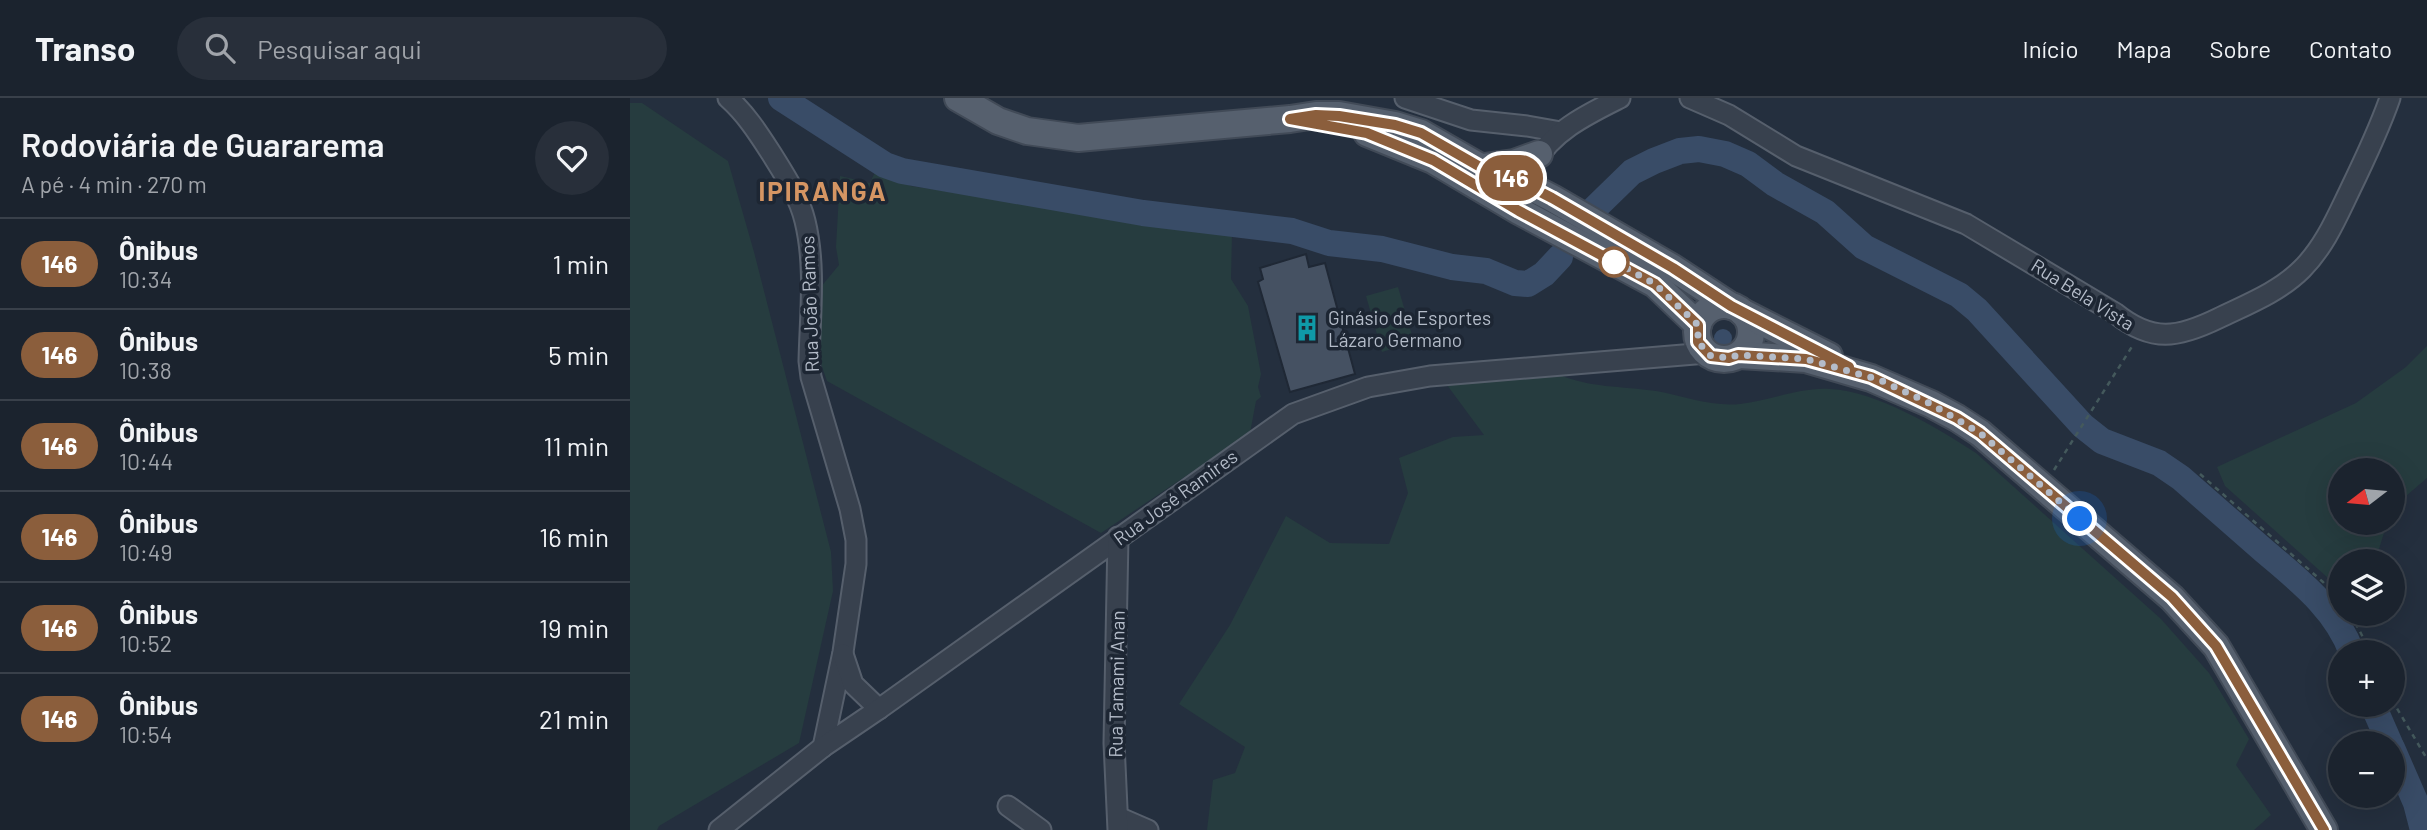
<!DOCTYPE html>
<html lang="pt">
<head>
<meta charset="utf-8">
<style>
  :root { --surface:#1b232e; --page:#282f3a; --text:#f1f3f6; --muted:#a0a4aa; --line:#39404a }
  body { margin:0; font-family:Barlow,sans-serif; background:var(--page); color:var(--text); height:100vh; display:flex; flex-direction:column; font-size:26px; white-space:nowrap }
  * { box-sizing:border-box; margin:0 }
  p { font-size:23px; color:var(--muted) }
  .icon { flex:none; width:38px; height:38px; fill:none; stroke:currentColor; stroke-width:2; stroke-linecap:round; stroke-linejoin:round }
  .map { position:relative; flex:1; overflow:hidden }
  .panel { display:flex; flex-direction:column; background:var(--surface); width:630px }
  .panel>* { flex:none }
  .badge { padding:0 14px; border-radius:23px; font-size:24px; line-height:46px }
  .needle { width:46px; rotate:254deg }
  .buttons { position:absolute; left:1698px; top:360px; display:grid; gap:14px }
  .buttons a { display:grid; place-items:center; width:77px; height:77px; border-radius:50%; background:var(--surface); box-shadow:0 7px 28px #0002,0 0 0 2px var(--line); font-size:35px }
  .you { position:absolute; width:35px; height:35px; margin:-18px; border:5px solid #fff; border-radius:50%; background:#1a73e8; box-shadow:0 0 0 10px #1a73e833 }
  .map>.badge { position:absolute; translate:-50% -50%; box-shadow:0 0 0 4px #fff }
  .round { display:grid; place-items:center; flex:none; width:74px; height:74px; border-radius:37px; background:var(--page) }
  .head { display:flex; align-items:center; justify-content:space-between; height:119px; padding:0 21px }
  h1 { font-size:33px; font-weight:600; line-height:52px }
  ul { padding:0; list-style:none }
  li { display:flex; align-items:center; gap:21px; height:91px; padding:0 21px; border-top:2px solid var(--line) }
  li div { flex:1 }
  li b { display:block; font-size:26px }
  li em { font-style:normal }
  li .badge { min-width:77px; font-weight:700; text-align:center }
  header { display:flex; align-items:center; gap:42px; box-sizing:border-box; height:98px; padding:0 35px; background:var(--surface); border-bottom:2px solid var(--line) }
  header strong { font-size:33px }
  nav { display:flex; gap:38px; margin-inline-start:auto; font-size:24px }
  .search { width:490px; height:63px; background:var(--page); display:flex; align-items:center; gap:18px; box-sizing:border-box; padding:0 24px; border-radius:38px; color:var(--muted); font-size:26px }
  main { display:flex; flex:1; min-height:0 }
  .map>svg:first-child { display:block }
</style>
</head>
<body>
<header>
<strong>Transo</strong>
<div class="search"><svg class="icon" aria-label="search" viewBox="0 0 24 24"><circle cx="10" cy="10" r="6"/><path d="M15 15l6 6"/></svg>Pesquisar aqui</div>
<nav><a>Início</a><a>Mapa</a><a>Sobre</a><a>Contato</a></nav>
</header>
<main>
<section class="panel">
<div class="head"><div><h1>Rodoviária de Guararema</h1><p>A pé · 4 min · 270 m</p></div><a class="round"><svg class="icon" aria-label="heart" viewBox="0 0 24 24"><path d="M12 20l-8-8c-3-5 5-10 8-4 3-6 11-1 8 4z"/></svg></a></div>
<ul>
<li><span class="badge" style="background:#8b5e3c;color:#fff">146</span><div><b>Ônibus</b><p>10:34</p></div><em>1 min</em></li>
<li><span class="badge" style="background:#8b5e3c;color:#fff">146</span><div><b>Ônibus</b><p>10:38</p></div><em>5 min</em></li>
<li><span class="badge" style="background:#8b5e3c;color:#fff">146</span><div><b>Ônibus</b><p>10:44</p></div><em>11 min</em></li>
<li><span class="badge" style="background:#8b5e3c;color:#fff">146</span><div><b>Ônibus</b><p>10:49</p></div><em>16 min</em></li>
<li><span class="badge" style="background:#8b5e3c;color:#fff">146</span><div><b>Ônibus</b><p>10:52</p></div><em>19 min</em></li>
<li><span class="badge" style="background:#8b5e3c;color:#fff">146</span><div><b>Ônibus</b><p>10:54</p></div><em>21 min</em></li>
</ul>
</section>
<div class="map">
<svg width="1797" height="732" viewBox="0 0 1797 732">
  <rect width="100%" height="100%" fill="#242f3e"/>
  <g fill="#263c3f">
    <path d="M 0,5 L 12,5 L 98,63 L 124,154 L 201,454 L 203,493 L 169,645 L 29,728 L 27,732 L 0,732 Z"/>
    <path d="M 245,74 L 281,88 L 602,136 L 601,181 L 618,208 L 631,276 L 628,289 L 631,299 L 626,303 L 620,335 L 471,435 L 197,283 L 191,266 L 190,190 L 209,167 L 206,149 L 210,78 L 240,85 Z"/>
    <path d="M 768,189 L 784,244 L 752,254 L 736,198 Z"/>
    <path d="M 1797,248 L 1797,380 L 1762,410 L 1762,373 L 1710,373 L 1710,425 L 1757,425 L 1745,464 L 1710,464 L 1710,488 L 1707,488 L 1595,388 L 1587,369 L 1726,305 L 1776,269 Z"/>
    <path d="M 927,276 C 960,290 991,288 1026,293 C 1054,298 1082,309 1110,306 C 1140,303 1170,289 1200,291 C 1246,293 1308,330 1346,355 L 1531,521 L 1579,575 L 1619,641 L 1606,667 L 1641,717 L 1624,732 L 577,732 L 583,682 L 605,675 L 615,649 L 549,606 L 600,527 L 656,418 L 700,445 L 759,446 L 778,395 L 769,360 L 823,339 L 854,337 L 817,287 Z"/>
  </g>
  <circle fill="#394c67" cx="1093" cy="240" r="9"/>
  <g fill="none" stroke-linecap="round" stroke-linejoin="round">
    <g stroke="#394c67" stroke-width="26">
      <path d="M 151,0 L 255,67 L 272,73 L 513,115 L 662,133 L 699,145 L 752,151 L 822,169 L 856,173 L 885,185 L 898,186 L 914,176 L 930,159"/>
      <path d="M 964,111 L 1002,74 L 1024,63 L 1050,53 L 1069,51 L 1095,56 L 1118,66 L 1145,86 L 1195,114 L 1234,149 L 1329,197 L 1347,212 L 1453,328 L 1472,343 L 1529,365 L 1551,380 C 1578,404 1605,427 1632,451 C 1667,481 1706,510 1722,555"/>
      <path d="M 1743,607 L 1760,646"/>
      <path d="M 1762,650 L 1786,705 L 1793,732"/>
    </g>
  </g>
  <path fill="#455162" stroke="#1f2835" stroke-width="2" d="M 676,156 L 679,169 L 695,165 L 725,276 L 660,294 L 628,184 L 633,181 L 630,170 Z"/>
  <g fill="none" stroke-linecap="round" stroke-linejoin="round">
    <g stroke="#565f6c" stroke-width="23">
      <g id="minor">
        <path d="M 98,0 C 116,16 128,35 141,55 C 154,76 169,98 175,123 C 186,168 180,217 179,263 L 181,279 L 220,411 L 226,442 L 226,466 L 213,554 L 193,649"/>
        <path d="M 775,0 L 841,22 L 897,28 L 931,34"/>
        <path d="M 1060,0 L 1099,17 L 1166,58 L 1336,126 L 1485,215 C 1522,245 1548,240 1589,220 C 1618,206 1649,194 1672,171 C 1694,149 1706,121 1719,94 C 1734,63 1749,32 1760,0"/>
        <path d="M 904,66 C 922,33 958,16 990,0"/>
        <path d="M 213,556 L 223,586 L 249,611"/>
        <path d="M 378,708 L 411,732"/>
        <path d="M 488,719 L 518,732"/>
        <path d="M 89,732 L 193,649 L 249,611 L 663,316 L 738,289 L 800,278 L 1077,255"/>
        <path d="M 488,732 L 484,645 L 488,439"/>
      </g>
    </g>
    <g stroke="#414a57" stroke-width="30">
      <g id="major">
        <path d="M 328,0 L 368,23 L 397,33 L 448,40 L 660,21 L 686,17 L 709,17 L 765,27 L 791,35 L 852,70 L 893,85 L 922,100 L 1043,170 L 1101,208"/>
        <path d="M 737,35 L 803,62 L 889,113 L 1025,186 L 1068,227"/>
        <path d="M 854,69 L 884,65 L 909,56"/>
        <circle cx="1094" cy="234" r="27"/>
        <path d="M 1112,214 L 1199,258"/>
        <path d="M 1109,257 L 1176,261 L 1241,280 L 1301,306 L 1327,320 L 1350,335 L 1542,500 L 1586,548 L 1694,732"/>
      </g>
    </g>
    <g stroke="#44595c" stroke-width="2.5" stroke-dasharray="5 5" stroke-linecap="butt">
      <path d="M 1424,372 L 1503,247"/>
      <path d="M 1570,376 L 1693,484 L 1710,503"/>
      <path d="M 1721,516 L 1741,555"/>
      <path d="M 1762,602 L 1797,661"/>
    </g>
    <use href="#minor" stroke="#38414e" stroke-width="19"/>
    <use href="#major" stroke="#56606e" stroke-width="26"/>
  </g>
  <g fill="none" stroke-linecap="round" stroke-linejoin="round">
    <g stroke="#fff" stroke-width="16">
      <path id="line" d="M 1219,269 L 1101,208 L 1043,170 L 922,100 L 893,85 L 852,70 L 791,35 L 765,27 L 709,18 L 686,17 L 660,21 L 737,35 L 803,62 L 889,113 L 1025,186 L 1068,227 L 1068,244 L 1081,258 L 1099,260 L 1108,257 L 1176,261 L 1241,279 L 1327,320 L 1350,335 L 1542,499 L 1586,548 L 1694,732"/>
    </g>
    <use href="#line" stroke="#8b5e3c" stroke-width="10"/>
    <path stroke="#b4bcc9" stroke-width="7" stroke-dasharray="0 12.6" d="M 984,164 L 980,161 L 1025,186 L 1068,227 L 1068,244 L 1081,258 L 1099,260 L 1108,257 L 1176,261 L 1250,282 L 1301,306 L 1350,335 L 1450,421"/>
  </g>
  <defs>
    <g id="building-bare" transform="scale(2.1)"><path d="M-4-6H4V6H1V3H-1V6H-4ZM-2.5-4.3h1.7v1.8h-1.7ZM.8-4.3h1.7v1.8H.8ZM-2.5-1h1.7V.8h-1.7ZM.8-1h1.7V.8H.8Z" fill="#0f9aa8" stroke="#1d2633" stroke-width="2.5" paint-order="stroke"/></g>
  </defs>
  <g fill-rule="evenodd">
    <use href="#building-bare" x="677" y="230"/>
  </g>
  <circle fill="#fff" stroke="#8b5e3c" stroke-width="3.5" cx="984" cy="164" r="14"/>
  <g text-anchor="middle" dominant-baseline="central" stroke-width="7" stroke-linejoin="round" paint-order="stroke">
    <g font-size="19" fill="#b4bcc9" stroke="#1d2633">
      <text transform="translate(1453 196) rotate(32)">Rua Bela Vista</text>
      <text transform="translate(179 206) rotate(-92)">Rua João Ramos</text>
      <text transform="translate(545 399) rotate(-36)">Rua José Ramires</text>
      <text transform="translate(486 586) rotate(-89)">Rua Tamami Anan</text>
    </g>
    <g font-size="19" fill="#b4bcc9" stroke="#1d2633" text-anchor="start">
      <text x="698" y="219">Ginásio de Esportes<tspan x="698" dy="22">Lázaro Germano</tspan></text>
    </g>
    <g font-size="26" font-weight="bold" letter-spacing="2" fill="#d59563" stroke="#1d2633">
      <text x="193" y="92">IPIRANGA</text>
    </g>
  </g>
</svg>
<div class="buttons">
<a><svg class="needle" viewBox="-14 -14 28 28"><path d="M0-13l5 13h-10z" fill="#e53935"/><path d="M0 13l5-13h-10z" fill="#a0a4aa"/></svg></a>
<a><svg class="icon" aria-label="layers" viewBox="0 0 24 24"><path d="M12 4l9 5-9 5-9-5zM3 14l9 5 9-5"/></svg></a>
<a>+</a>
<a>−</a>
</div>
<div class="you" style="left:1450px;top:421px"></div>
<b class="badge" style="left:881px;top:80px;background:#8b5e3c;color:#fff">146</b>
</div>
</main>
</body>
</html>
